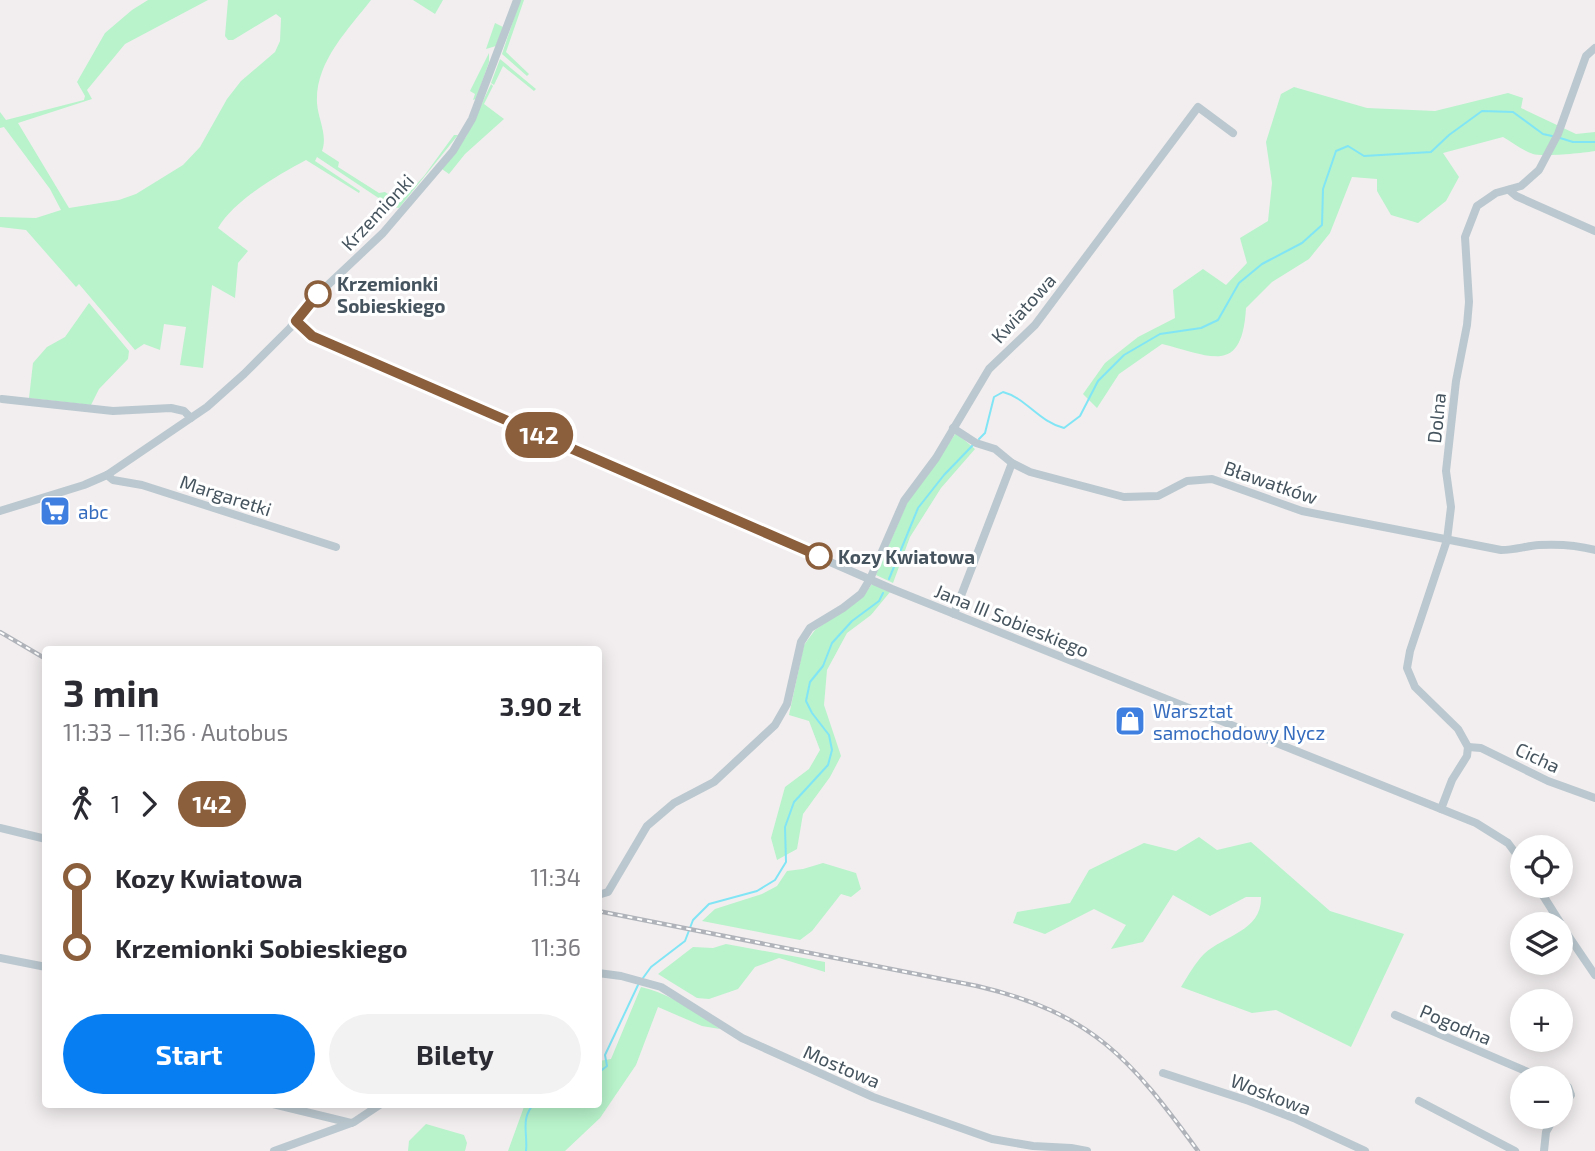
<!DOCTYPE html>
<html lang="pl">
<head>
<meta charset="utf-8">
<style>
  :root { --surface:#fff; --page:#f2f2f3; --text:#2b2b33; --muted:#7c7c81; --accent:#077ff3 }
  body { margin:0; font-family:"Exo 2",sans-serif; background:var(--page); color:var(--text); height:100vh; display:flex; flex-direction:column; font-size:26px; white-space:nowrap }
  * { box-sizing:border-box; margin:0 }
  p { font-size:23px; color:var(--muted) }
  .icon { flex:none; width:38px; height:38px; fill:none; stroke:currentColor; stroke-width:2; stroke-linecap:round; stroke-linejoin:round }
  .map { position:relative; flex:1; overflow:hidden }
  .drawer { position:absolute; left:42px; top:646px; width:560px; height:462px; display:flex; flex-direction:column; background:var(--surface); border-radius:7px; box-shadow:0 4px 18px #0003 }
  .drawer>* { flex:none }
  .badge { padding:0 14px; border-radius:23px; font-size:24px; line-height:46px }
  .fabs { position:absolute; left:1510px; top:835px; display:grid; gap:14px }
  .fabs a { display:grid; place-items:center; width:63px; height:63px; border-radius:50%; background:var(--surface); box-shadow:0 4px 18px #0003; font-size:35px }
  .map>.badge { position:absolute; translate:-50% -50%; box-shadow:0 0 0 4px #fff }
  .legs { display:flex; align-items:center; gap:10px; height:77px; padding:0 21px; font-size:23px }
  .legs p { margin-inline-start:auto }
  .headline { display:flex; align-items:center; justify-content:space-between; height:119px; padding:0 21px }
  h1 { font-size:38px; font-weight:700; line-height:52px }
  .primary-button { display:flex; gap:14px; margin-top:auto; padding:14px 21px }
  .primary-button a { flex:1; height:80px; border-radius:42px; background:var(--accent); color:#fff; font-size:28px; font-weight:700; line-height:80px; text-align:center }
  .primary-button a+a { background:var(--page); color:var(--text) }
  ul { padding:0 21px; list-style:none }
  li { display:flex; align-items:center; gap:24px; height:70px; font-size:26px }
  li i { display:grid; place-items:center; width:10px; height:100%; margin:0 9px; background:currentColor }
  li i::after { content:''; width:18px; height:18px; margin:-9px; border:5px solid; border-radius:50%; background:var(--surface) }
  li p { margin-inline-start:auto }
  li:first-child i { background:linear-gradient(#0000 50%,currentColor 0) }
  li:last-child i { background:linear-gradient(currentColor 50%,#0000 0) }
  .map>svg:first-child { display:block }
</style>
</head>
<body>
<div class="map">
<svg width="1595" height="1151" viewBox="0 0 1595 1151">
  <rect width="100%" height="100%" fill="#f2eeef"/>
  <g fill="#b8f3cb">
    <path d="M 148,0 L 208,0 L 125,44 L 87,90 L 92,99 L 18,123 L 69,208 L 119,200 L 136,194 L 183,165 L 200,147 L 227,99 L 241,81 L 275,52 L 280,41 L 281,18 L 276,14 L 233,40 L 228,40 L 225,36 L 228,0 L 371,0 C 348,30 315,62 317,103 C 318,119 328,135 322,151 L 339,162 L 338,167 L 379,193 L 385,192 L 400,202 L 424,176 L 454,135 L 458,135 L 399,208 L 392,207 L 317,157 L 315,161 L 360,191 L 359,193 L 306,160 C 278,175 234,200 218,228 L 248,251 L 238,263 L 235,298 L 212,285 L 203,368 L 180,365 L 186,327 L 164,324 L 160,350 L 144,344 L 135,350 L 79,284 L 76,287 L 26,230 L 0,227 L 0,217 L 36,218 L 61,210 L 50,189 L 4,127 L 0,128 L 0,112 L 6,120 L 84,100 L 85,96 L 77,82 L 105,33 L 132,10 Z"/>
    <path d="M 413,0 L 443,0 L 435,14 Z"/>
    <path d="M 520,0 L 524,0 L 506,52 L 529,74 L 527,76 L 502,54 Z"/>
    <path d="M 495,23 L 503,27 L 496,46 L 486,49 Z"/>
    <path d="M 489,53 L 489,62 L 476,99 L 473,100 L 475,94 L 470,91 Z"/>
    <path d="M 500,59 L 536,89 L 534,91 L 503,66 L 494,85 L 491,83 Z"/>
    <path d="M 491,84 L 493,86 L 484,104 L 504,119 L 465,154 L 449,174 L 442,169 L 466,137 Z"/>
    <path d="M 1294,87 L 1367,108 L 1435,111 L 1508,93 L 1523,98 L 1521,108 L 1576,134 L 1595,132 L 1595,151 C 1585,153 1541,157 1533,154 C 1523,151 1512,142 1503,137 L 1443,153 L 1459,177 L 1446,201 L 1418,223 L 1391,215 L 1377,191 L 1377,179 L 1352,177 L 1330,233 L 1309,259 L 1272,282 L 1246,308 C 1242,376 1211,356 1162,344 L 1119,374 L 1097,408 L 1083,394 L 1105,363 L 1138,337 L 1175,318 L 1173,290 L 1203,269 L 1226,285 L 1247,263 L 1240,238 L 1268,221 L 1272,183 L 1266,142 L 1281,94 Z"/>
    <path d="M 89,303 L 129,351 L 128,359 L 99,389 L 91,405 L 29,398 L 33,363 L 47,347 L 65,337 Z"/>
    <path d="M 956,433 L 975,449 L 941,488 L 910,537 L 893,583 L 876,575 L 907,503 Z"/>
    <path d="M 872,584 L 890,592 L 871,615 L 847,633 L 827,670 L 824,705 L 841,756 L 830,777 L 803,814 L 797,849 L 777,860 L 771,838 L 785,787 L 809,769 L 820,750 L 809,721 L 789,715 L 804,645 L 815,630 L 862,598 Z"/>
    <path d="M 1199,837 L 1217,850 L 1251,842 L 1330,911 L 1404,934 L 1351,1047 L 1276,1010 L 1252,1013 L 1181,987 C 1188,976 1195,963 1204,954 C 1225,935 1262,931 1261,897 L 1246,897 L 1210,916 L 1173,895 L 1143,942 L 1111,949 L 1126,925 L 1094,909 L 1045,934 L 1013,923 L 1017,912 L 1070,903 L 1089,870 L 1144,843 L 1176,851 Z"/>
    <path d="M 823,863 L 856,873 L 861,889 L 851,897 L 841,894 L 812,931 L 800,940 L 702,921 L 715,909 L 762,894 L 777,886 L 787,871 L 803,869 Z"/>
    <path d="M 726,944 L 825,962 L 825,972 L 779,958 L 755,967 L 738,989 L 709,999 L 697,998 L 658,974 L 693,947 L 713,948 Z"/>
    <path d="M 641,987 C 670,993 696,1013 720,1029 L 702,1026 L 658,1007 L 636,1065 L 600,1118 L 565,1151 L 508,1151 L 525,1104 L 598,1104 L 599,1061 L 611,1059 Z"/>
    <path d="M 426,1124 L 464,1135 L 467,1143 L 465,1151 L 408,1151 L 409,1141 Z"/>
  </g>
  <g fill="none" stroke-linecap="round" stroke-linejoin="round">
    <g stroke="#81e5f5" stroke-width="2">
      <path d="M 1560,138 L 1573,142 L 1595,142"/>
      <path d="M 979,439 L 985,433 L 994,397 L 1003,392 C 1026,398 1039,422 1064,428 L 1080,416 L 1098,381 L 1124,355 L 1160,334 L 1201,328 L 1218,320 L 1239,283 L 1262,264 L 1302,243 L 1322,225 L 1323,189 L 1336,151 L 1348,146 L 1364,156 L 1431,152 L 1449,135 L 1482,111 L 1513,112 L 1543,134 L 1552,136"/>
      <path d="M 889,579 L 918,508 L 944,475 L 973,445"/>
      <path d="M 643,978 L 651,967 L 685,941 L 693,920 L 709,904 L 757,891 L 775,880 L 786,862 L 785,827 L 794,802 L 828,765 L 832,750 L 829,735 L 812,713 L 806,701 L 810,682 L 823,666 L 832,643 L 852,621 L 879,601 L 883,593"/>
      <path d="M 598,1073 L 607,1066 L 605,1055 L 638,985"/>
      <path d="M 526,1151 C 528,1134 520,1118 534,1104"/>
    </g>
    <g stroke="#bbc8cf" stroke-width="8">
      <path d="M 1509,190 L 1516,196 L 1595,231"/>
      <path d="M 296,322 L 318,339 L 892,589 L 1476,823 L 1508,843 L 1522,862"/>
      <path d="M 2,399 L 113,411 L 171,408 L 184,411 L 191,418"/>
      <path d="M 953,428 L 976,443 L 995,449 L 1012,463 L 1030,472 L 1124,497 L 1158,496 L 1187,481 L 1212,479 L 1302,511 L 1501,550 C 1515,550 1526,546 1539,545 C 1558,544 1577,545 1595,550"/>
      <path d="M 107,475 L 113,480 L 142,485 L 336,547"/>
      <path d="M 0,511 L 84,485 L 107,475 L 207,407 L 244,374 L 290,328 L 312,300 L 383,233 L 453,151 L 472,119 L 517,0"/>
      <path d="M 954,614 L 1012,463"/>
      <path d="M 1468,747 L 1481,748 L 1548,781 L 1595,798"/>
      <path d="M 1441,809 L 1452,780 L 1467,756 L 1468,747 L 1458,729 L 1415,687 L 1407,668 L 1410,651 L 1447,540 L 1451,507 L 1446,471 L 1456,381 L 1467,325 L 1469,302 L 1465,237 L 1477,206 L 1496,193 L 1521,186 L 1539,170 L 1558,134 L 1586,56 L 1595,48"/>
      <path d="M 0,828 L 46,839"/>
      <path d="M 1537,886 L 1561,924"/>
      <path d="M 598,895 L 608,892 L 647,826 L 674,803 L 714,782 L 775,725 L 787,704 L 801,642 L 810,628 L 843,608 L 861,594 L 870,579 L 904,501 L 936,458 L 989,369 L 1035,325 L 1198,107 L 1233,133"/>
      <path d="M 1561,925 L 1595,975"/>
      <path d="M 0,958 L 46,967"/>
      <path d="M 598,973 L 621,976 L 661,987 L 742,1038 L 873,1097 L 992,1139 L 1033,1146 L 1071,1148 L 1087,1151"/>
      <path d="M 1395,1015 L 1542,1078"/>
      <path d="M 1163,1073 L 1249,1101 L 1296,1119 L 1365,1151"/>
      <path d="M 1561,1084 L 1568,1087 L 1571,1095 L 1561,1108"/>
      <path d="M 1419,1101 L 1515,1151"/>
      <path d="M 273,1104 L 351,1123"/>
      <path d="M 274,1151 L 354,1122 L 381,1104"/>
      <path d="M 1544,1151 L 1546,1132 L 1555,1116"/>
    </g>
    <g stroke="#b0b4ba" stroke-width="4.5">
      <g id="rail">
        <path d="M 0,632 L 46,659"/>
        <path d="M 598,911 L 977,986 C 1092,1013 1131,1059 1198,1151"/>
      </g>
    </g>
    <use href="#rail" stroke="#fff" stroke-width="2" stroke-dasharray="5" stroke-linecap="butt"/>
  </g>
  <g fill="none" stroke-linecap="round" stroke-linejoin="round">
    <g stroke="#fff" stroke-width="16">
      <path id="line-1" d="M 318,294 L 296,321 L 312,336 L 819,556"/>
    </g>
    <use href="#line-1" stroke="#8b5e3c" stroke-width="10"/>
  </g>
  <defs>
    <g id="supermarket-square" transform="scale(1.575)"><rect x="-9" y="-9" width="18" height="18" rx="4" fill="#3f7fe0" stroke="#fff"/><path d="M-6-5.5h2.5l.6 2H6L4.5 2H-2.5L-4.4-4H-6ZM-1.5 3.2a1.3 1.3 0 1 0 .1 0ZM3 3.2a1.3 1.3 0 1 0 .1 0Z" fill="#fff"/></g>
    <g id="shop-square" transform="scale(1.575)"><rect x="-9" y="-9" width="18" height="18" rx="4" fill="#3f7fe0" stroke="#fff"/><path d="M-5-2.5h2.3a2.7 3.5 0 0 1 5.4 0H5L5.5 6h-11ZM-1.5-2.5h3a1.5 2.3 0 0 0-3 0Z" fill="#fff"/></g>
  </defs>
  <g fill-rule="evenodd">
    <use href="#supermarket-square" x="55" y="511"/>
    <use href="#shop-square" x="1130" y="721"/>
  </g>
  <g fill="#fff" stroke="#8b5e3c" stroke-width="3.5">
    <circle cx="318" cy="294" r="12"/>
    <circle cx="819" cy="556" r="12"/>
  </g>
  <g text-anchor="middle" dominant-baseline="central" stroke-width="6" stroke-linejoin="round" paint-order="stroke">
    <g font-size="19" fill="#45545e" stroke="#fff">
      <text transform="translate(377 212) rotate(-47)">Krzemionki</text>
      <text transform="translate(1023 308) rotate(-48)">Kwiatowa</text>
      <text transform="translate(1436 418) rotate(-84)">Dolna</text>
      <text transform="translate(1271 482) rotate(19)">Bławatków</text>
      <text transform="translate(226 495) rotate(18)">Margaretki</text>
      <text transform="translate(1012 620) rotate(22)">Jana III Sobieskiego</text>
      <text transform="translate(1538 757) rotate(25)">Cicha</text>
      <text transform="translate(1456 1024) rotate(23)">Pogodna</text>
      <text transform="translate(842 1066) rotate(23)">Mostowa</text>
      <text transform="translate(1271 1094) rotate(21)">Woskowa</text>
    </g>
    <g font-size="19" font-weight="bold" fill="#45545e" stroke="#fff" text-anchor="start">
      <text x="337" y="283">Krzemionki<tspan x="337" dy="22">Sobieskiego</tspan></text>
      <text x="838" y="556">Kozy Kwiatowa</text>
    </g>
    <g font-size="19" fill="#366cbe" stroke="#fff" text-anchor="start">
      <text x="78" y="511">abc</text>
      <text x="1153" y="710">Warsztat<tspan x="1153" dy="22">samochodowy Nycz</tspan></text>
    </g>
  </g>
</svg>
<div class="fabs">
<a><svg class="icon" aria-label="locate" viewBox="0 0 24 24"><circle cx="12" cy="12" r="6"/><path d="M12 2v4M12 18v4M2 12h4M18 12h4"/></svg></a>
<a><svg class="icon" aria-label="layers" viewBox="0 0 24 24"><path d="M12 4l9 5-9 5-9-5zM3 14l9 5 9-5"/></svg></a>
<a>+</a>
<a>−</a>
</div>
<b class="badge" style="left:539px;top:435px;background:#8b5e3c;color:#fff">142</b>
<section class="drawer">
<div class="headline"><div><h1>3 min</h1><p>11:33 – 11:36 · Autobus</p></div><b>3.90 zł</b></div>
<div class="legs"><svg class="icon" aria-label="walk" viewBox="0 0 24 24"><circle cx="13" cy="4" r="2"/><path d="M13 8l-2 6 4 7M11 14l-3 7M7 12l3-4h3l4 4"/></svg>1<svg class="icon" aria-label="forward" viewBox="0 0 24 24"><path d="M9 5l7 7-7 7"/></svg><b class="badge" style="background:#8b5e3c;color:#fff">142</b></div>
<ul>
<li><i style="color:#8b5e3c"></i><b>Kozy Kwiatowa</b><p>11:34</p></li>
<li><i style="color:#8b5e3c"></i><b>Krzemionki Sobieskiego</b><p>11:36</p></li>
</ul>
<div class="primary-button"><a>Start</a><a>Bilety</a></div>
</section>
</div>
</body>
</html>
